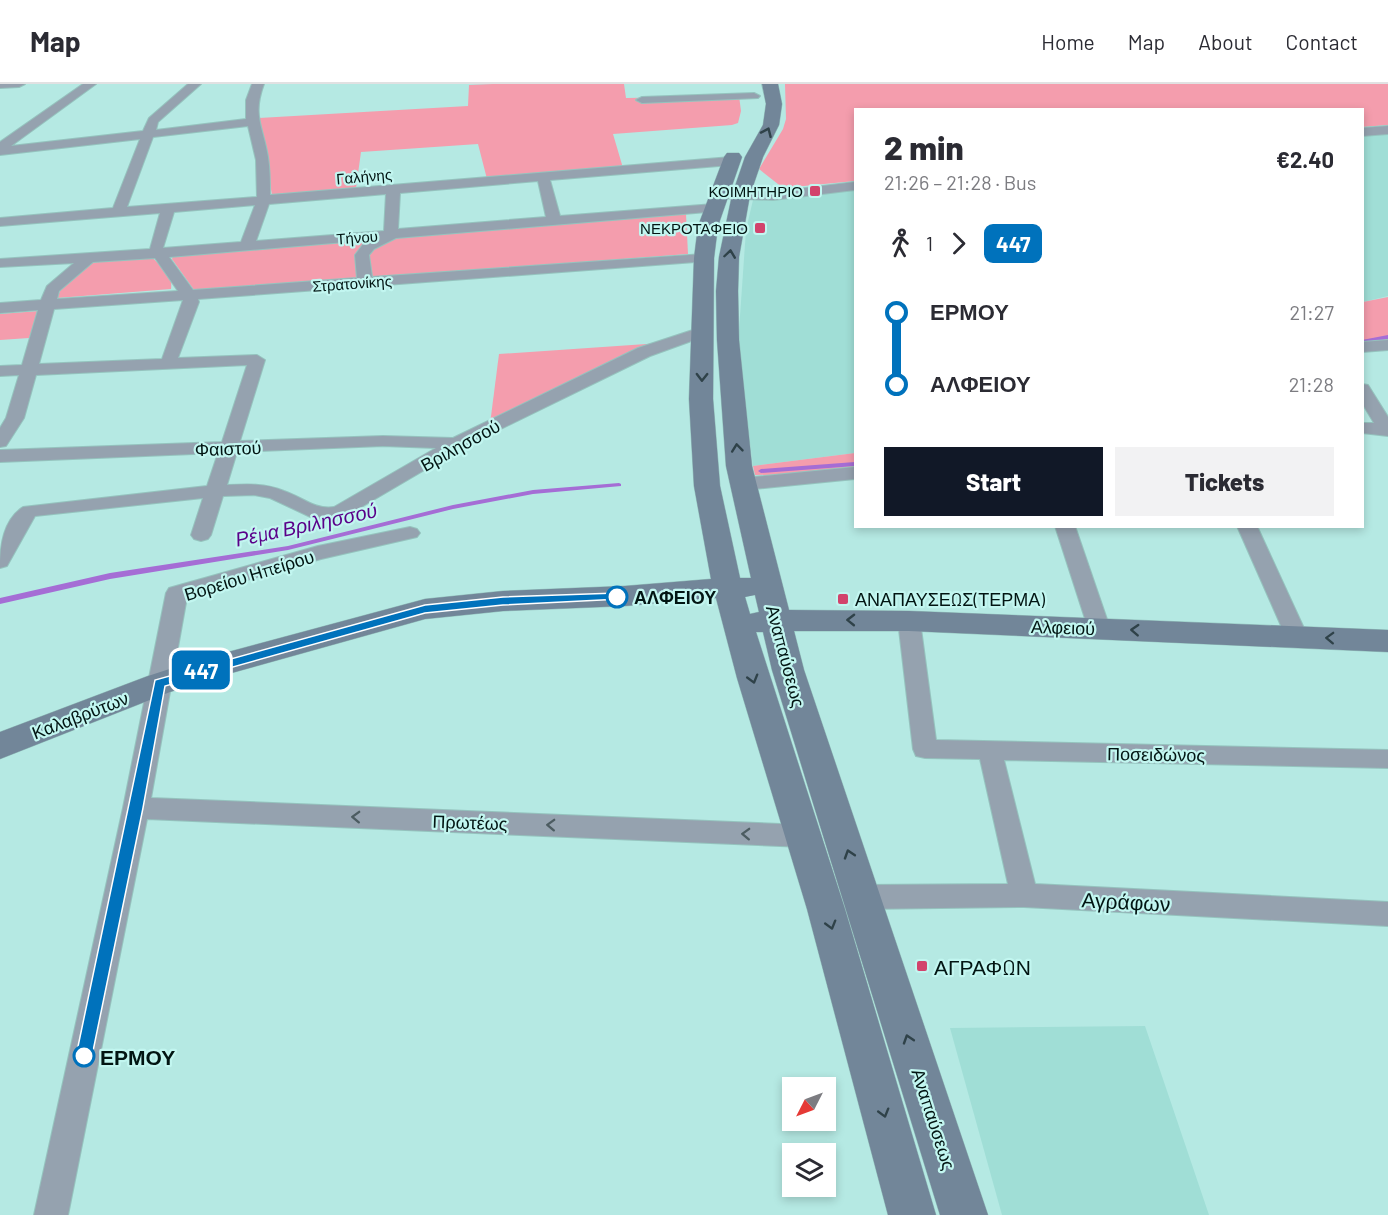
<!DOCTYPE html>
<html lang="en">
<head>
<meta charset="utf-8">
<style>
  :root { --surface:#fff; --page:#f2f2f3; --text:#2b2b33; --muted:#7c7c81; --line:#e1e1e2; --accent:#111827 }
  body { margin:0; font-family:Barlow,sans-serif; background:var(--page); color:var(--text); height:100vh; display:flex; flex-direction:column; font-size:22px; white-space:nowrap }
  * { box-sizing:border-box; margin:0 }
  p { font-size:20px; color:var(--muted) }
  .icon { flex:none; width:33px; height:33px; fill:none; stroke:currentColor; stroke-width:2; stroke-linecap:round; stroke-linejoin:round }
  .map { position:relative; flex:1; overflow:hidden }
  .panel { position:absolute; left:854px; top:24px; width:510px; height:420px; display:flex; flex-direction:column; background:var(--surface); border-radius:0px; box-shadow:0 3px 9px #0003 }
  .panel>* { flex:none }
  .badge { padding:0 12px; border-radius:9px; font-size:21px; line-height:39px }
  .needle { width:39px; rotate:228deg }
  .buttons { position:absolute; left:782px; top:993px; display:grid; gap:12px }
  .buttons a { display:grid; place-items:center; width:54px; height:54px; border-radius:0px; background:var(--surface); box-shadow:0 3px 9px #0003; font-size:30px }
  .map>.badge { position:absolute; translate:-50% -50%; box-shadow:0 0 0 3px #fff }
  .legs { display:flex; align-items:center; gap:9px; height:66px; padding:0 30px; font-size:20px }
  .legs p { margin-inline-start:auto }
  .head { display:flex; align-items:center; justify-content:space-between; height:102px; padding:0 30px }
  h1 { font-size:33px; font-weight:800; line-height:45px }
  .action { display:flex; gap:12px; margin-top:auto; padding:12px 30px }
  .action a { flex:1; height:69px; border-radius:0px; background:var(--accent); color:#fff; font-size:24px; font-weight:800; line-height:69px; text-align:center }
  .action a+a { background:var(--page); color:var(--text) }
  ul { padding:0 30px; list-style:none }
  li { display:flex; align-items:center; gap:21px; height:72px; font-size:22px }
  li i { display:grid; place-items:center; width:9px; height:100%; margin:0 8px; background:currentColor }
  li i::after { content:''; width:15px; height:15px; margin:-8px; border:4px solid; border-radius:50%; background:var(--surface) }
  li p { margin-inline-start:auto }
  li:first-child i { background:linear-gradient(#0000 50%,currentColor 0) }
  li:last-child i { background:linear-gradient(currentColor 50%,#0000 0) }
  header { display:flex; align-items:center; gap:36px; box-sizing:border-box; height:84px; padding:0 30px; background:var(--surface); border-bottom:2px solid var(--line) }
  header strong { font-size:28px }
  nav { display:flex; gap:33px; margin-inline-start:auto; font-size:21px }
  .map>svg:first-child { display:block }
</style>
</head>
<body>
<header>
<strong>Map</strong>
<nav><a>Home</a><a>Map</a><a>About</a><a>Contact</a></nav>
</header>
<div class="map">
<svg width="1388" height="1131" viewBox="0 0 1388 1131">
  <rect width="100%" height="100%" fill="#b5e9e3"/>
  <g fill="#a0ded6">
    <path d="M 1388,47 L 1388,212 L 1363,218 L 1362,238 L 1362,49 Z"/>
    <path d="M 855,104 L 855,369 L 753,382 L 738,261 L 746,146 L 753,116 Z"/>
    <path d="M 1145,942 L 1209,1131 L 1002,1131 L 950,944 Z"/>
  </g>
  <g fill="#f49dad">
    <path d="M 493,0 L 624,0 L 626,14 L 739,12 L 741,27 L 738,39 L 732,41 L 613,50 L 623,84 L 487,95 L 478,60 L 361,68 L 356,104 L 272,111 L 259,34 L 468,22 L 469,1 Z"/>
    <path d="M 785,0 L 1388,0 L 1388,41 L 1362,43 L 1362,26 L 855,26 L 855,97 L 783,104 L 759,85 L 783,45 L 786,35 Z"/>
    <path d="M 686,130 L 688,170 L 203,207 L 194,206 L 172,175 L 173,172 Z"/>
    <path d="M 152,173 C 160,182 174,191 171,205 L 57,214 L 64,198 L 92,176 Z"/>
    <path d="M 1388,213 L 1388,256 L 1362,260 L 1363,218 Z"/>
    <path d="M 39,227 L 29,254 L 0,256 L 0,230 Z"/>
    <path d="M 661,259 L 490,340 L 499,270 Z"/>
    <path d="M 855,369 L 855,386 L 814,390 L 755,391 L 753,382 Z"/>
  </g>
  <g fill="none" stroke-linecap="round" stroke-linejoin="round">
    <g fill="#a56dd5" fill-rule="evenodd">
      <path d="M 1388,251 L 1388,255 L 1362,260 L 1362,256 Z"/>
      <path d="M 855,378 L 855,382 L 761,389 L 758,387 L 761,385 Z"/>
      <path d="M 619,399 L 621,400 L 621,402 L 533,410 L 453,425 L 288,466 L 110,495 L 0,520 L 0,514 L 110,489 L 288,462 L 453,421 L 533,406 Z"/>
    </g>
    <g stroke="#95c3be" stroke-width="2">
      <g id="street">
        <path d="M 0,0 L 25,0 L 19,3 L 0,4 Z"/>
        <path d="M 83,0 L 96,0 L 11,62 L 143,47 L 149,34 L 188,0 L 201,0 L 158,38 L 156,46 L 246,35 L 246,16 L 252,0 L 264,0 C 252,32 263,42 268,73 C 270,86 270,99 270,111 L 731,73 L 737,77 L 731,81 L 550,96 L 560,132 L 714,120 L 721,124 L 719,127 L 396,154 L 374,165 L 369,171 L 372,193 L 704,170 L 711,174 L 709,177 L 198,215 L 199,218 L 178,274 L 257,271 L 265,276 L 240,357 L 383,352 L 453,354 L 638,264 L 702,243 L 710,248 L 708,251 L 650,272 L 462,364 L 346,432 L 319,437 L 270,414 L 254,411 L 223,412 L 211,451 L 208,455 L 201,457 L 194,455 L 191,451 L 203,414 L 35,432 L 7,482 L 0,484 C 0,462 3,436 23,423 L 207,402 L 218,369 L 0,378 L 0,366 L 222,358 L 247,281 L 36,291 L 24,334 L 6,362 L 0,363 L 0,344 L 6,334 L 19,291 L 0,292 L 0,282 L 22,281 L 38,226 L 0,229 L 0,219 L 41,216 L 47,202 L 74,179 L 0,183 L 0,175 L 150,165 L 160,129 L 0,142 L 0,134 L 113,124 L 140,55 L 0,71 L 0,58 ZM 248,42 L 256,76 L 257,113 L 127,123 L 153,53 ZM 538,97 L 546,133 L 398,145 L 400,109 ZM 386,110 L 384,147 L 256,157 L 269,120 ZM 255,121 L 241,158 L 163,164 L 174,128 ZM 369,156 L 364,159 L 355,171 L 357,194 L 193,206 L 169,173 ZM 155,174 L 178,207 L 57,215 L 59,207 L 93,178 ZM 183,216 L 162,275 L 39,280 L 54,225 ZM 383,362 L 436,364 L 334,423 C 315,426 302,413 284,407 C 266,399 246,400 227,401 L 237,368 Z"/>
        <path d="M 754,9 L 760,12 L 758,14 L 642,19 L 636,16 L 642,13 Z"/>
        <path d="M 1388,42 L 1388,50 L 1362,52 L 1362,44 Z"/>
        <path d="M 855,98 L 855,106 L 773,116 L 719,114 L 712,110 L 719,106 L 773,108 Z"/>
        <path d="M 1388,256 L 1388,266 L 1362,268 L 1362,258 Z"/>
        <path d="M 1362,300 L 1368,301 L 1388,333 L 1388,352 L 1362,349 L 1362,339 L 1374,339 L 1362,319 Z"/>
        <path d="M 855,383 L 855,395 L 743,406 L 736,404 L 733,400 L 736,396 L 743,394 Z"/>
        <path d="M 1055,442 L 1075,442 L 1110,544 L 1107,549 L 1099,552 L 1091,549 L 1088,544 Z"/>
        <path d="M 1237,442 L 1257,442 L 1308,553 L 1305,558 L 1297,561 L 1289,558 L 1286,553 Z"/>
        <path d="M 410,443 L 417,445 L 420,449 L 417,453 L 321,475 L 187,513 L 151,714 L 804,741 L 813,744 L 817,752 L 813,760 L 804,763 L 147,735 L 68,1131 L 34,1131 L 123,724 L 166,509 L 169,504 L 318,462 Z"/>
        <path d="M 909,530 L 917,532 L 920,537 L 936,656 L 1388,666 L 1388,684 L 1004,676 L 1035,800 L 1388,818 L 1388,842 L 1024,823 L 863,825 L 853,821 L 849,813 L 853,805 L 863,801 L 1008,800 L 980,675 L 925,674 L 916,672 L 913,665 L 898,537 L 901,532 Z"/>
      </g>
    </g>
    <g stroke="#95c3be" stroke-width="1">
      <path id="secondary" d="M 762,0 L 778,0 L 782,20 L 779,41 L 763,73 L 750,111 L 739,173 L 738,207 L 739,256 L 752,382 L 789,526 L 909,527 L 1388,546 L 1388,568 L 909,547 L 794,547 L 804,586 L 988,1131 L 940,1131 L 772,586 L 763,548 L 756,548 L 845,825 L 936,1131 L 888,1131 L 807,825 L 737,594 L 716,514 L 625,522 L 503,527 L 425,535 L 210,595 L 170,608 L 0,675 L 0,648 L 148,592 L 191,578 L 425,515 L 503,507 L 625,502 L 711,495 L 694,402 L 689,315 L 694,174 L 698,142 L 724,73 L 727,69 L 739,69 L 742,73 L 718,142 L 714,174 L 713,315 L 720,402 L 740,494 L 751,494 L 726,382 L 717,256 L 716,207 L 719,173 L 732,111 L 745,73 L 763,41 L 766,20 ZM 755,511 L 759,528 L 750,530 L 745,513 Z"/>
    </g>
    <use href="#street" fill="#95a2af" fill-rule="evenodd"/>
    <use href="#secondary" fill="#728699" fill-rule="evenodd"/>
  </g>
  <defs><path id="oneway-chevron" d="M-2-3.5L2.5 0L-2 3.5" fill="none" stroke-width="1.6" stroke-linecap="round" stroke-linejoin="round" transform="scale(1.5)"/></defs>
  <g stroke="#2f4249">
    <use href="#oneway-chevron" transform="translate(767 48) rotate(-66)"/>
    <use href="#oneway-chevron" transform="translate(730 170) rotate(-82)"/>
    <use href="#oneway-chevron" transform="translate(702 293) rotate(91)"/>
    <use href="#oneway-chevron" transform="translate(737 364) rotate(-96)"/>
    <use href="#oneway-chevron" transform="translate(851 536) rotate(-179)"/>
    <use href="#oneway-chevron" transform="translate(1135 546) rotate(-177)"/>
    <use href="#oneway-chevron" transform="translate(1330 554) rotate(-178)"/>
    <use href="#oneway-chevron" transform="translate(753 595) rotate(74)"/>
    <use href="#oneway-chevron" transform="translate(849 770) rotate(-108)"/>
    <use href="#oneway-chevron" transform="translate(831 841) rotate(74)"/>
    <use href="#oneway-chevron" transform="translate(908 955) rotate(-108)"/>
    <use href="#oneway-chevron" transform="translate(884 1029) rotate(74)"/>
  </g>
  <g stroke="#4c5c61">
    <use href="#oneway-chevron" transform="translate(356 733) rotate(-178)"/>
    <use href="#oneway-chevron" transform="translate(551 741) rotate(-178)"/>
    <use href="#oneway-chevron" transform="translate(746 750) rotate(-178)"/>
  </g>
  <path fill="#0072bc" stroke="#fff" stroke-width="1.5" d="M 617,509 L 622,513 L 621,515 L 503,521 L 425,529 L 165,602 L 143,724 L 92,972 L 90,978 L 84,980 L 78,978 L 76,972 L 155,596 L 425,521 L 503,513 Z"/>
  <g fill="#d2436c" stroke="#c2f6f0" stroke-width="2">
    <rect x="809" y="101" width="12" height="12" rx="3"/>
    <rect x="754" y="138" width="12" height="12" rx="3"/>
    <rect x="837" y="509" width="12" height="12" rx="3"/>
    <rect x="916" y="876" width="12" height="12" rx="3"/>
  </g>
  <g fill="#fff" stroke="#0072bc" stroke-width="3">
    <circle cx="617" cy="513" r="10"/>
    <circle cx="84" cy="972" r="10"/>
  </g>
  <g text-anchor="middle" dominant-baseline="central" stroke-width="4.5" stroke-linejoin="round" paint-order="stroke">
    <g font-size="15" fill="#021513" stroke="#c2f6f0">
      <text transform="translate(364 92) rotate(-5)">Γαλήνης</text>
      <text transform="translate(357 153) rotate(-4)">Τήνου</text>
      <text transform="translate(352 199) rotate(-4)">Στρατονίκης</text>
    </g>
    <g font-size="15" fill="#021513" stroke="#c2f6f0" text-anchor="end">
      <text x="803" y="107">ΚΟΙΜΗΤΗΡΙΟ</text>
      <text x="748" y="144">ΝΕΚΡΟΤΑΦΕΙΟ</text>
    </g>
    <g font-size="18" fill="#021513" stroke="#c2f6f0">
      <text transform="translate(460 361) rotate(-29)">Βριλησσού</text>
      <text transform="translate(228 364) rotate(-2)">Φαιστού</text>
      <text transform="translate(249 491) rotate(-17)">Βορείου Ηπείρου</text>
      <text transform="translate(1063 543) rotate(2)">Αλφειού</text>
      <text transform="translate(786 572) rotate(75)">Αναπαύσεως</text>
      <text transform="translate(80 631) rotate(-21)">Καλαβρύτων</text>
      <text transform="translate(1156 670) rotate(1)">Ποσειδώνος</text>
      <text transform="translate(470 738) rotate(2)">Πρωτέως</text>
      <text transform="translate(934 1035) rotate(72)">Αναπαύσεως</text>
    </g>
    <g font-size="18" font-weight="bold" fill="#021513" stroke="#c2f6f0" text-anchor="start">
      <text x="634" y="513">ΑΛΦΕΙΟΥ</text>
    </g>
    <g font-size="18" fill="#021513" stroke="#c2f6f0" text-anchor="start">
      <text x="855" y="515">ΑΝΑΠΑΥΣΕΩΣ(ΤΕΡΜΑ)</text>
    </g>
    <g font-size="20" font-style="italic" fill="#5a0089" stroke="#c2f6f0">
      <text transform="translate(306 440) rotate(-12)">Ρέμα Βριλησσού</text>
    </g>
    <g font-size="21" fill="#021513" stroke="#c2f6f0">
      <text transform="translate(1126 817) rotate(3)">Αγράφων</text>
    </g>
    <g font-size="21" fill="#021513" stroke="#c2f6f0" text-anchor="start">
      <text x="934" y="882">ΑΓΡΑΦΩΝ</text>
    </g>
    <g font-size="21" font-weight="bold" fill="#021513" stroke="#c2f6f0" text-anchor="start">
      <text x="100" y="972">ΕΡΜΟΥ</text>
    </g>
  </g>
</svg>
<div class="buttons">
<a><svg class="needle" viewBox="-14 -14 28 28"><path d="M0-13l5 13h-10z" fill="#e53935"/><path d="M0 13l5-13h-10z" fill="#7c7c81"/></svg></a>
<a><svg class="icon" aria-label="layers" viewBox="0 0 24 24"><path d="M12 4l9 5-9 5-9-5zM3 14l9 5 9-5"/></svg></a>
</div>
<b class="badge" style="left:201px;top:586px;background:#0072bc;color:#fff">447</b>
<section class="panel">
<div class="head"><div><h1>2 min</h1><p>21:26 – 21:28 · Bus</p></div><b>€2.40</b></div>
<div class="legs"><svg class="icon" aria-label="walk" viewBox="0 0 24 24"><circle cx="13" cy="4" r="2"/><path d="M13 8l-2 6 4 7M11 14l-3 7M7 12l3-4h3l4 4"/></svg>1<svg class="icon" aria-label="forward" viewBox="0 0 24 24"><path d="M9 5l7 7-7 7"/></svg><b class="badge" style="background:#0072bc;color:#fff">447</b></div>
<ul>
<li><i style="color:#0072bc"></i><b>ΕΡΜΟΥ</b><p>21:27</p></li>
<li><i style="color:#0072bc"></i><b>ΑΛΦΕΙΟΥ</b><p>21:28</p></li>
</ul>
<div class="action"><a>Start</a><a>Tickets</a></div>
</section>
</div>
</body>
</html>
